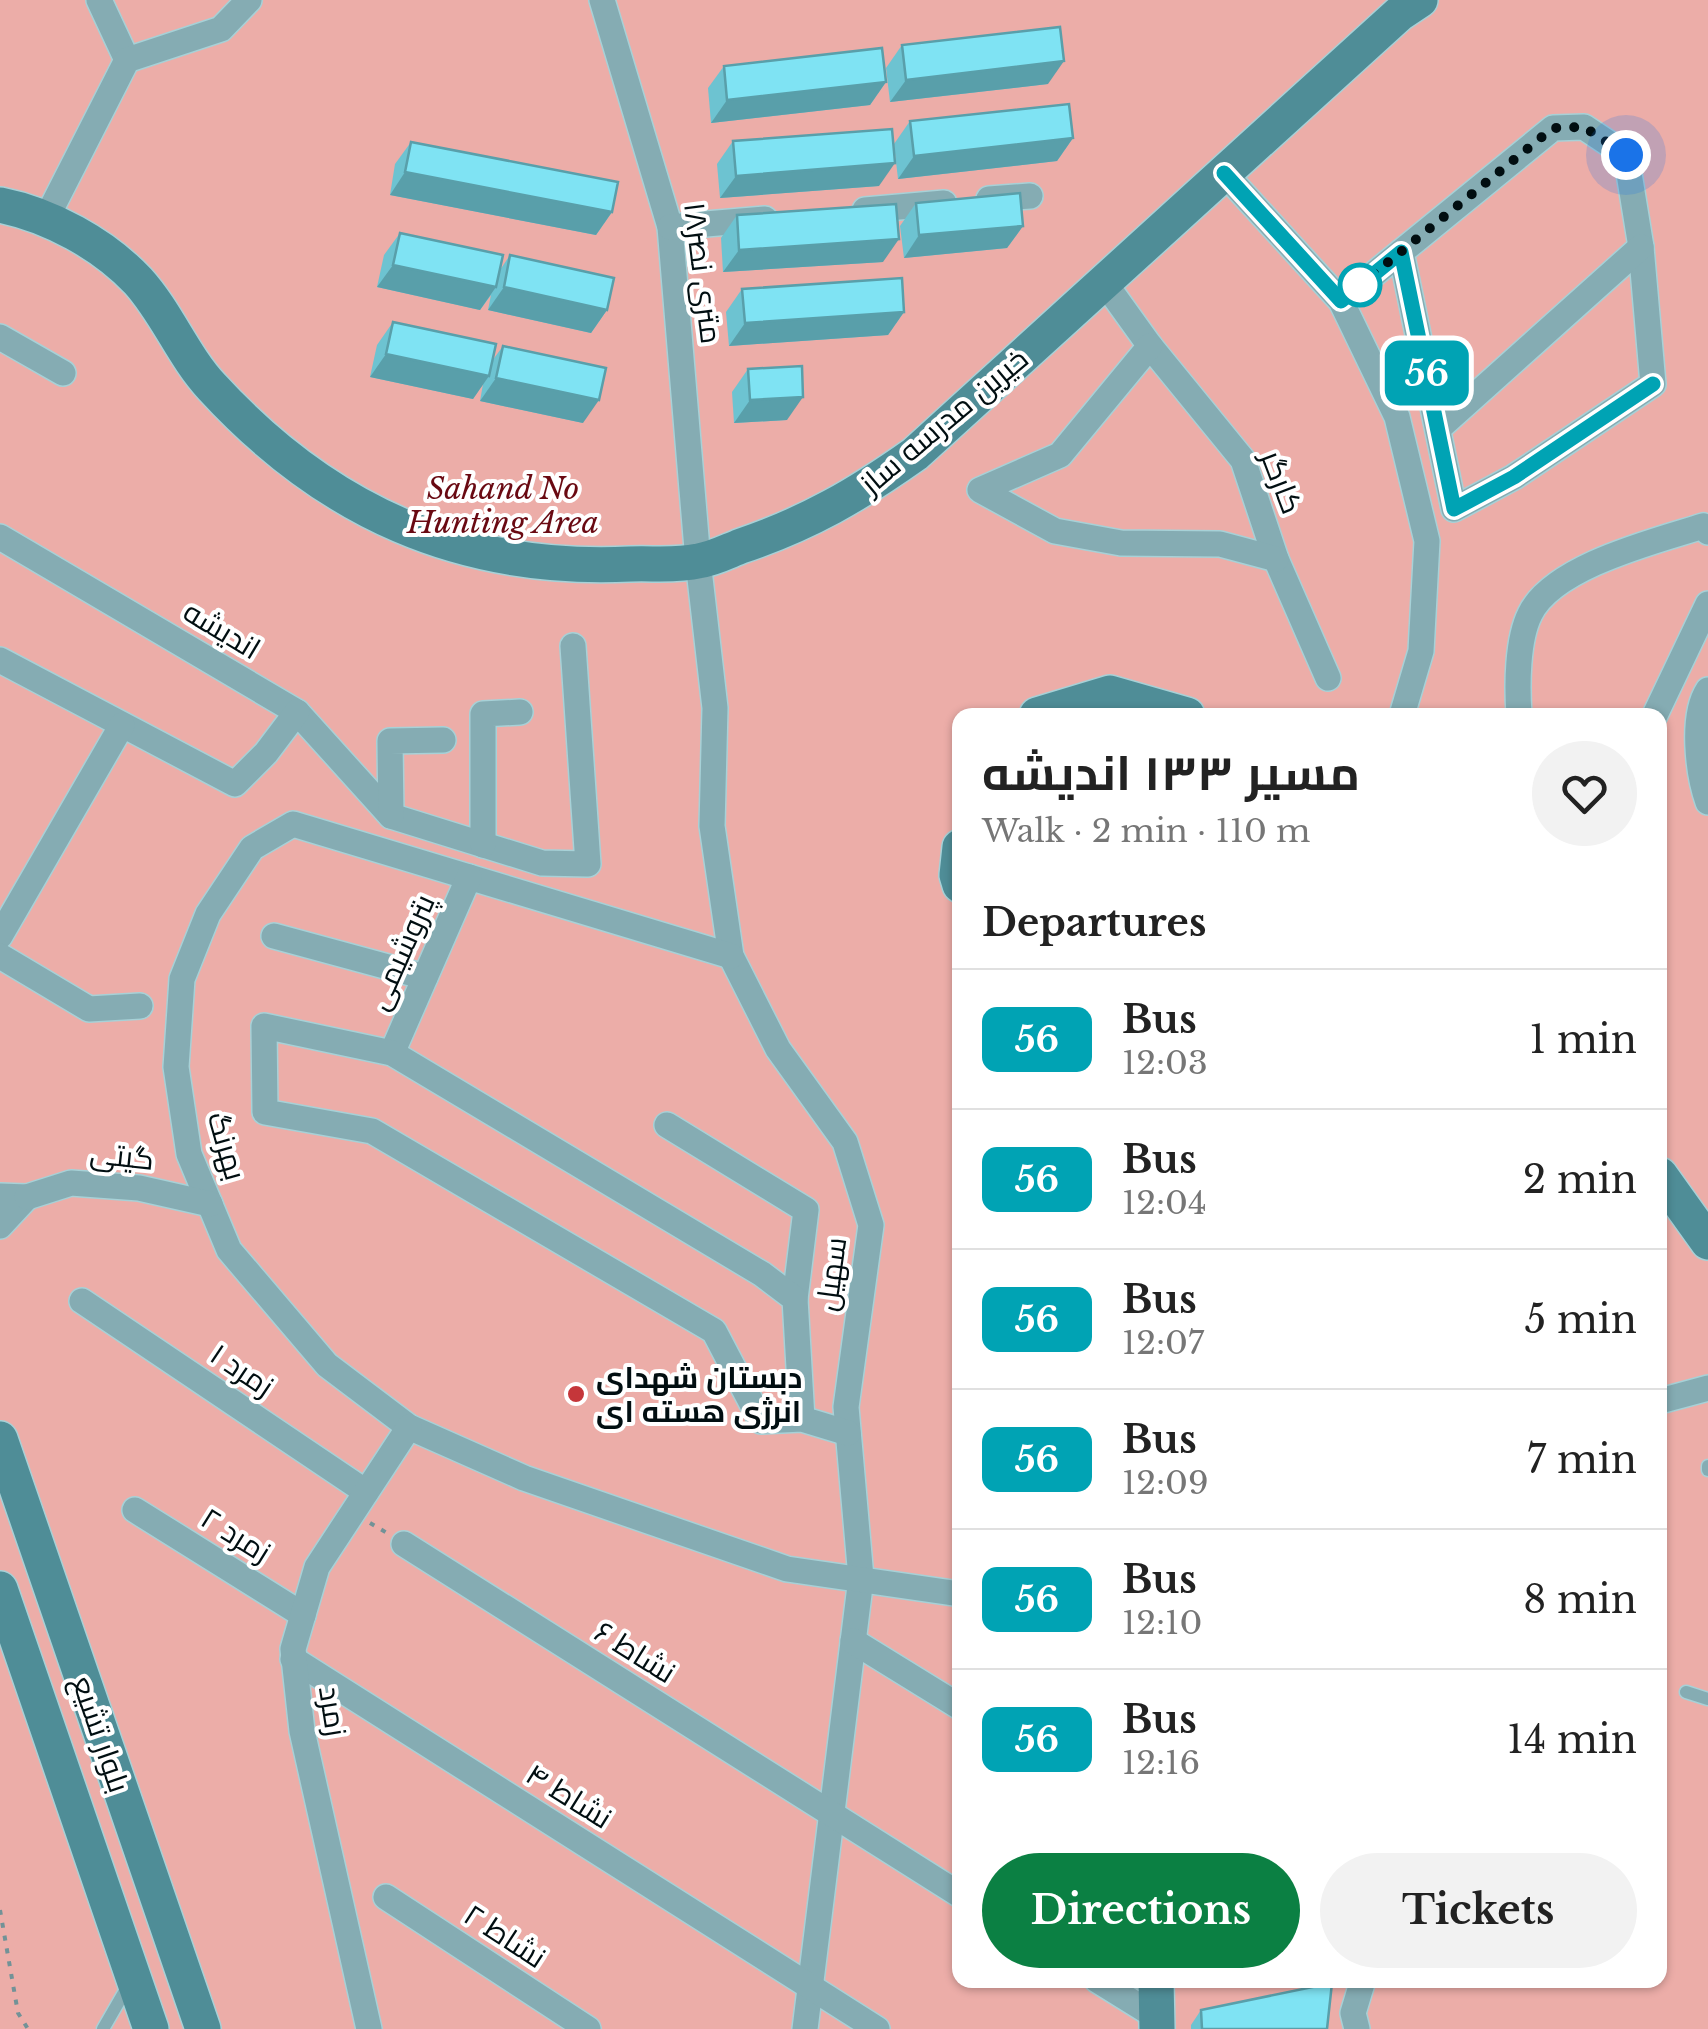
<!DOCTYPE html>
<html lang="en">
<head>
<meta charset="utf-8">
<style>
  :root { --surface:#fff; --page:#f2f2f2; --text:#222; --muted:#767676; --line:#e0e0e0; --accent:#0b8043 }
  body { margin:0; font-family:"Libre Baskerville",Cairo,serif; background:var(--page); color:var(--text); height:100vh; display:flex; flex-direction:column; font-size:38px; white-space:nowrap }
  * { box-sizing:border-box; margin:0 }
  p { font-size:32px; color:var(--muted) }
  .icon { flex:none; width:55px; height:55px; fill:none; stroke:currentColor; stroke-width:2; stroke-linecap:round; stroke-linejoin:round }
  .map { position:relative; flex:1; overflow:hidden }
  .drawer { position:absolute; left:952px; top:708px; width:715px; height:1280px; display:flex; flex-direction:column; background:var(--surface); border-radius:20px; box-shadow:0 2px 8px #0004 }
  .drawer>* { flex:none }
  .badge { padding:0 20px; border-radius:15px; font-size:35px; line-height:65px }
  .you { position:absolute; width:50px; height:50px; margin:-25px; border:8px solid #fff; border-radius:50%; background:#1a73e8; box-shadow:0 0 0 15px #1a73e833 }
  .map>.badge { position:absolute; translate:-50% -50%; box-shadow:0 0 0 5px #fff }
  h2 { padding:0 30px; font-size:38px; line-height:90px }
  .round { display:grid; place-items:center; flex:none; width:105px; height:105px; border-radius:52px; background:var(--page) }
  .head { display:flex; align-items:center; justify-content:space-between; height:170px; padding:0 30px }
  h1 { font-size:48px; font-weight:700; line-height:75px }
  .primary-button { display:flex; gap:20px; margin-top:auto; padding:20px 30px }
  .primary-button a { flex:1; height:115px; border-radius:60px; background:var(--accent); color:#fff; font-size:40px; font-weight:700; line-height:115px; text-align:center }
  .primary-button a+a { background:var(--page); color:var(--text) }
  ul { padding:0; list-style:none }
  li { display:flex; align-items:center; gap:30px; height:140px; padding:0 30px; border-top:2px solid var(--line) }
  li div { flex:1 }
  li b { display:block; font-size:38px }
  li em { font-style:normal }
  li .badge { min-width:110px; font-weight:700; text-align:center }
  .map>svg:first-child { display:block }
</style>
</head>
<body>
<div class="map">
<svg width="1708" height="2029" viewBox="0 0 1708 2029">
  <rect width="100%" height="100%" fill="#c7f6fd"/>
  <path fill="#ecada8" fill-rule="evenodd" d="M 0,0 L 1708,0 L 1708,2029 L 0,2029 ZM 960,715 L 1660,715 L 1660,1980 L 960,1980 Z"/>
  <g fill="none" stroke-linecap="round" stroke-linejoin="round">
    <g stroke="#a7d1d7" stroke-width="15">
      <g id="lane">
        <path d="M 1708,1466 L 1708,1470"/>
        <path d="M 1686,1692 L 1708,1699"/>
        <path d="M 103,2029 L 129,1984"/>
      </g>
    </g>
    <g stroke="#a7d1d7" stroke-width="28">
      <g id="street">
        <path d="M 99,0 L 127,60"/>
        <path d="M 602,0 L 670,227 L 698,561 L 715,708 L 712,826 L 731,956 L 778,1049 L 845,1142 L 871,1225 L 846,1407 L 861,1578 L 805,2029"/>
        <path d="M 1224,173 L 1341,301 L 1397,417 L 1427,541 L 1421,651 L 1402,715"/>
        <path d="M 989,199 L 1030,196"/>
        <path d="M 865,210 L 944,203"/>
        <path d="M 46,219 L 127,60 L 221,29 L 249,0"/>
        <path d="M 670,227 L 765,219"/>
        <path d="M 1104,282 L 1150,346 L 1243,460 L 1276,559 L 1328,678"/>
        <path d="M 1341,301 L 1553,128 L 1584,127 L 1626,155 L 1641,247 L 1653,384 L 1514,477 L 1454,509 L 1401,252"/>
        <path d="M 0,337 L 63,373"/>
        <path d="M 1150,346 L 1060,455 L 980,490 L 1055,531 L 1121,543 L 1220,544 L 1276,559"/>
        <path d="M 1439,428 L 1641,247"/>
        <path d="M 0,537 L 297,712 L 391,816 L 542,863 L 588,864 L 573,646"/>
        <path d="M 0,660 L 235,784 L 266,753 L 297,712"/>
        <path d="M 1708,690 C 1691,716 1698,774 1708,802"/>
        <path d="M 1519,715 C 1517,686 1517,640 1530,614 C 1553,566 1656,541 1703,526 L 1708,532"/>
        <path d="M 1655,715 L 1708,604"/>
        <path d="M 391,816 L 390,741 L 443,740"/>
        <path d="M 483,845 L 483,714 L 520,712"/>
        <path d="M 0,936 L 122,725"/>
        <path d="M 274,936 L 425,977"/>
        <path d="M 0,956 L 89,1009 L 140,1006"/>
        <path d="M 731,956 L 293,824 L 252,848 L 208,914 L 182,979 L 176,1067 L 189,1154 L 229,1250 L 327,1365 L 409,1427 L 524,1478 L 787,1569 L 960,1594"/>
        <path d="M 392,1053 L 469,877"/>
        <path d="M 667,1125 L 806,1210 L 795,1299"/>
        <path d="M 0,1196 L 27,1197 L 0,1226"/>
        <path d="M 27,1197 L 71,1183 L 139,1188 L 210,1204"/>
        <path d="M 82,1301 L 366,1492"/>
        <path d="M 1660,1401 L 1708,1388"/>
        <path d="M 802,1419 L 795,1299 L 762,1274 L 392,1053 L 264,1026 L 265,1112 L 372,1131 L 714,1331 L 761,1421 L 802,1419 L 848,1433"/>
        <path d="M 135,1510 L 303,1615"/>
        <path d="M 404,1544 L 960,1895"/>
        <path d="M 853,1641 L 960,1707"/>
        <path d="M 293,1659 L 877,2029"/>
        <path d="M 386,1897 L 588,2029"/>
        <path d="M 1097,1980 L 1155,2016"/>
        <path d="M 369,2029 L 302,1731 L 293,1649 L 317,1567 L 409,1427"/>
        <path d="M 1357,2029 L 1353,2013 L 1363,1980"/>
      </g>
    </g>
    <g stroke="#a7d1d7" stroke-width="38">
      <g id="secondary">
        <path d="M 0,205 C 50,215 103,244 138,281 C 167,313 183,356 212,387 C 326,511 460,572 630,564 C 652,563 677,566 698,561 C 713,559 728,551 741,546 C 809,523 857,495 915,454 L 1399,14 L 1420,0"/>
        <path d="M 1037,715 L 1110,693 L 1187,715"/>
        <path d="M 960,847 L 957,875 L 960,885"/>
        <path d="M 1660,1175 L 1708,1242"/>
        <path d="M 0,1439 L 203,2029"/>
        <path d="M 0,1589 L 151,2029"/>
        <path d="M 1156,1980 L 1157,2029"/>
      </g>
    </g>
    <g stroke="#729297" stroke-width="4" stroke-dasharray="5 8" stroke-linecap="butt">
      <path d="M 370,1523 L 387,1533"/>
      <path d="M 0,1910 L 18,2013 L 28,2029"/>
    </g>
    <use href="#lane" stroke="#85acb3" stroke-width="12"/>
    <use href="#street" stroke="#85acb3" stroke-width="25"/>
    <use href="#secondary" stroke="#4f8d97" stroke-width="35"/>
  </g>
  <g fill="#6dc3d1">
    <path d="M 902,45 L 1048,84 L 890,102 L 886,68 Z"/>
    <path d="M 724,66 L 886,82 L 870,105 L 711,123 L 708,88 Z"/>
    <path d="M 910,121 L 1073,138 L 1057,161 L 898,179 L 894,144 Z"/>
    <path d="M 733,141 L 879,186 L 720,198 L 717,164 Z"/>
    <path d="M 411,142 L 612,212 L 596,235 L 390,195 L 395,164 Z"/>
    <path d="M 916,203 L 1023,226 L 1007,248 L 904,258 L 900,226 Z"/>
    <path d="M 737,215 L 883,262 L 723,272 L 721,238 Z"/>
    <path d="M 400,233 L 500,270 L 510,255 L 607,310 L 591,333 L 488,310 L 491,295 L 480,310 L 377,287 L 384,255 Z"/>
    <path d="M 742,289 L 904,312 L 888,335 L 729,346 L 726,312 Z"/>
    <path d="M 393,322 L 492,361 L 503,346 L 583,423 L 480,401 L 483,384 L 473,399 L 370,377 L 377,345 Z"/>
    <path d="M 748,369 L 787,420 L 734,423 L 732,392 Z"/>
    <path d="M 1201,2010 L 1327,2029 L 1191,2029 L 1191,2025 Z"/>
  </g>
  <g fill="#599faa">
    <path d="M 1064,61 L 1048,84 L 890,102 L 906,80 Z"/>
    <path d="M 886,82 L 870,105 L 711,123 L 727,100 Z"/>
    <path d="M 1073,138 L 1057,161 L 898,179 L 914,156 Z"/>
    <path d="M 895,163 L 879,186 L 720,198 L 736,176 Z"/>
    <path d="M 405,172 L 612,212 L 596,235 L 390,195 Z"/>
    <path d="M 1023,226 L 1007,248 L 904,258 L 919,235 Z"/>
    <path d="M 899,239 L 883,262 L 723,272 L 739,250 Z"/>
    <path d="M 393,265 L 496,287 L 480,310 L 377,287 Z"/>
    <path d="M 504,287 L 607,310 L 591,333 L 488,310 Z"/>
    <path d="M 904,312 L 888,335 L 729,346 L 745,323 Z"/>
    <path d="M 386,354 L 489,376 L 473,399 L 370,377 Z"/>
    <path d="M 496,378 L 599,400 L 583,423 L 480,401 Z"/>
    <path d="M 803,397 L 787,420 L 734,423 L 750,400 Z"/>
  </g>
  <g fill="#7fe3f3" stroke="#599faa" stroke-width="2.5">
    <path d="M 1060,27 L 1064,61 L 906,80 L 902,45 Z"/>
    <path d="M 882,48 L 886,82 L 727,100 L 724,66 Z"/>
    <path d="M 1069,104 L 1073,138 L 914,156 L 910,121 Z"/>
    <path d="M 892,129 L 895,163 L 736,176 L 733,141 Z"/>
    <path d="M 411,142 L 618,182 L 612,212 L 405,172 Z"/>
    <path d="M 1020,193 L 1023,226 L 919,235 L 916,203 Z"/>
    <path d="M 896,204 L 899,239 L 739,250 L 737,215 Z"/>
    <path d="M 400,233 L 503,255 L 496,287 L 393,265 Z"/>
    <path d="M 510,255 L 614,278 L 607,310 L 504,287 Z"/>
    <path d="M 902,278 L 904,312 L 745,323 L 742,289 Z"/>
    <path d="M 393,322 L 496,344 L 489,376 L 386,354 Z"/>
    <path d="M 503,346 L 606,368 L 599,400 L 496,378 Z"/>
    <path d="M 802,366 L 803,397 L 750,400 L 748,369 Z"/>
    <path d="M 1332,1983 L 1327,2029 L 1202,2029 L 1201,2010 Z"/>
  </g>
  <g fill="none" stroke-linecap="round" stroke-linejoin="round">
    <g stroke="#fff" stroke-width="22">
      <path id="line" d="M 1224,173 L 1341,301 L 1401,252 L 1454,509 L 1514,477 L 1653,384"/>
    </g>
    <use href="#line" stroke="#00a3b4" stroke-width="15"/>
    <path stroke="#010e11" stroke-width="10" stroke-dasharray="0 18" d="M 1360,285 L 1553,128 L 1584,127 L 1626,155"/>
  </g>
  <circle fill="#fff" stroke="#00a3b4" stroke-width="5" cx="1360" cy="285" r="20"/>
  <circle fill="#c5363a" stroke="#fff" stroke-width="4" cx="576" cy="1394" r="10"/>
  <g text-anchor="middle" dominant-baseline="central" stroke-width="8" stroke-linejoin="round" paint-order="stroke">
    <g font-size="30" fill="#010e11" stroke="#fff">
      <text transform="translate(703 273) rotate(83)">۱۸متری نصر</text>
      <text transform="translate(944 421) rotate(-40)">خیرین مدرسه ساز</text>
      <text transform="translate(1282 482) rotate(69)">کارگر</text>
      <text transform="translate(222 630) rotate(31)">اندیشه</text>
      <text transform="translate(401 952) rotate(-66)">پتروشیمی</text>
      <text transform="translate(227 1146) rotate(74)">بهرنگ</text>
      <text transform="translate(122 1156) rotate(6)">گیتی</text>
      <text transform="translate(831 1274) rotate(-82)">سهیل</text>
      <text transform="translate(242 1370) rotate(34)">زمرد ۱</text>
      <text transform="translate(236 1535) rotate(32)">زمرد ۲</text>
      <text transform="translate(635 1652) rotate(32)">نشاط ۶</text>
      <text transform="translate(333 1711) rotate(81)">زمرد</text>
      <text transform="translate(101 1734) rotate(71)">بلوار تشیع</text>
      <text transform="translate(569 1796) rotate(32)">نشاط ۴</text>
      <text transform="translate(505 1936) rotate(33)">نشاط ۲</text>
    </g>
    <g font-size="30" font-style="italic" fill="#690912" stroke="#fff">
      <text x="503" y="488">Sahand No<tspan x="503" dy="34">Hunting Area</tspan></text>
    </g>
    <g font-size="30" font-weight="bold" fill="#010e11" stroke="#fff" text-anchor="start">
      <text x="596" y="1377">دبستان شهدای<tspan x="596" dy="34">انرژی هسته ای</tspan></text>
    </g>
  </g>
</svg>
<div class="you" style="left:1626px;top:155px"></div>
<b class="badge" style="left:1427px;top:373px;background:#00a3b4;color:#fff">56</b>
<section class="drawer">
<div class="head"><div><h1>مسیر ۱۳۳ اندیشه</h1><p>Walk · 2 min · 110 m</p></div><a class="round"><svg class="icon" aria-label="heart" viewBox="0 0 24 24"><path d="M12 20l-8-8c-3-5 5-10 8-4 3-6 11-1 8 4z"/></svg></a></div>
<h2>Departures</h2>
<ul>
<li><span class="badge" style="background:#00a3b4;color:#fff">56</span><div><b>Bus</b><p>12:03</p></div><em>1 min</em></li>
<li><span class="badge" style="background:#00a3b4;color:#fff">56</span><div><b>Bus</b><p>12:04</p></div><em>2 min</em></li>
<li><span class="badge" style="background:#00a3b4;color:#fff">56</span><div><b>Bus</b><p>12:07</p></div><em>5 min</em></li>
<li><span class="badge" style="background:#00a3b4;color:#fff">56</span><div><b>Bus</b><p>12:09</p></div><em>7 min</em></li>
<li><span class="badge" style="background:#00a3b4;color:#fff">56</span><div><b>Bus</b><p>12:10</p></div><em>8 min</em></li>
<li><span class="badge" style="background:#00a3b4;color:#fff">56</span><div><b>Bus</b><p>12:16</p></div><em>14 min</em></li>
</ul>
<div class="primary-button"><a>Directions</a><a>Tickets</a></div>
</section>
</div>
</body>
</html>
